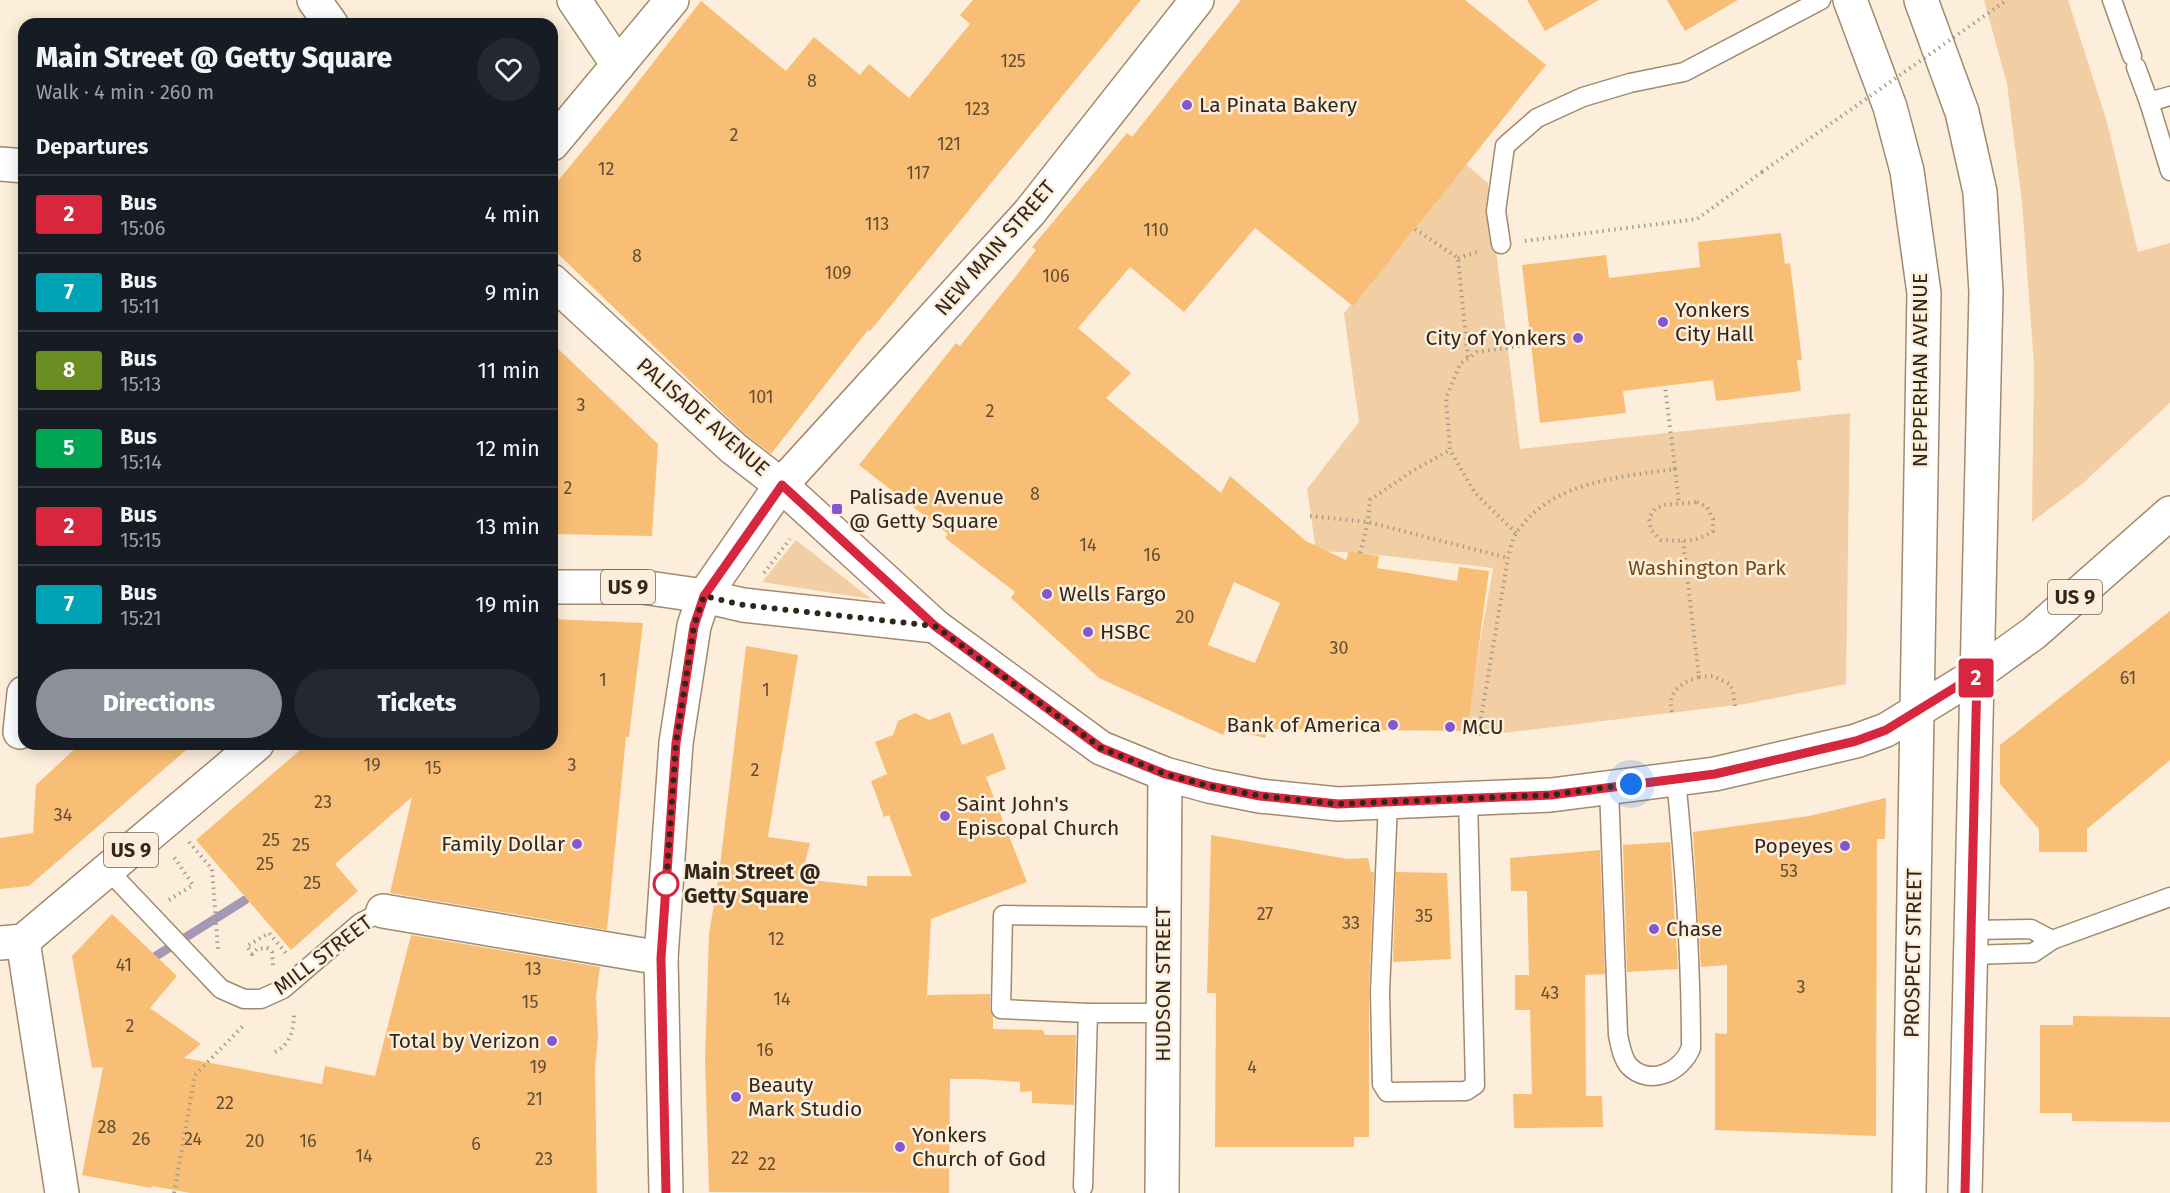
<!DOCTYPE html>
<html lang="en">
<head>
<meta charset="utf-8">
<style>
  :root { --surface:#171b24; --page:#242831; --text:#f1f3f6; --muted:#9ea1a6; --line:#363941; --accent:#8c9099 }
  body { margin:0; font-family:"Fira Sans",sans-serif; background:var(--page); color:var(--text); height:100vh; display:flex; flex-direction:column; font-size:22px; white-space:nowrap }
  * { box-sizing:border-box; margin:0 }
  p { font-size:20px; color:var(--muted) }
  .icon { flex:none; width:33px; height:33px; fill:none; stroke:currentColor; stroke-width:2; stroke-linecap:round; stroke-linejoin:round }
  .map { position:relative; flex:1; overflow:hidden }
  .sheet { position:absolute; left:18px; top:18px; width:540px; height:732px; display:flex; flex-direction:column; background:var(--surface); border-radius:18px; box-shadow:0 3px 15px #0003 }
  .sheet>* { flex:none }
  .badge { padding:0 12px; border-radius:4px; font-size:21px; line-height:39px }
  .you { position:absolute; width:30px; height:30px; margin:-15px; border:4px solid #fff; border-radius:50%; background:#1a73e8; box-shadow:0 0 0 9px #1a73e833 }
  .map>.badge { position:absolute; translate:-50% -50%; box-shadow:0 0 0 3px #fff }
  h2 { padding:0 18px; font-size:22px; line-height:54px }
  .round { display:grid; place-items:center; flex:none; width:63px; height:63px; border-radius:32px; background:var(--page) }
  .summary { display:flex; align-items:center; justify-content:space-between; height:102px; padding:0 18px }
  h1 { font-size:28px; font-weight:800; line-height:45px }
  .button { display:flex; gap:12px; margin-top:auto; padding:12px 18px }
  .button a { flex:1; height:69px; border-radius:36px; background:var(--accent); color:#fff; font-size:24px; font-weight:800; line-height:69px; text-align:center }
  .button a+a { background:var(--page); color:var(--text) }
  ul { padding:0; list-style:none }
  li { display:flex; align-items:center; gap:18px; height:78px; padding:0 18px; border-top:2px solid var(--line) }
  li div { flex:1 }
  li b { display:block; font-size:22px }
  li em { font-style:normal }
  li .badge { min-width:66px; font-weight:700; text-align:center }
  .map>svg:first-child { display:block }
</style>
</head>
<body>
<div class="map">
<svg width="2170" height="1193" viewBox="0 0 2170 1193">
  <rect width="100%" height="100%" fill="#fdeedb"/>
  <g fill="#f2cea4">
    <path d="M 1984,0 L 2068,0 L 2107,122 L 2138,252 L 2170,243 L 2170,403 L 2082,484 L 2032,522 L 2034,364 L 2022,202 L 2007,84 Z"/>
    <path d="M 1462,161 L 1488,183 L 1520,449 L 1850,413 L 1846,684 L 1745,704 L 1478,736 L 1464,733 L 1493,568 L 1360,553 L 1316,551 L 1307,489 L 1359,422 L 1344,313 L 1415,229 Z"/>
    <path d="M 796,540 L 871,599 L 762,582 Z"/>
  </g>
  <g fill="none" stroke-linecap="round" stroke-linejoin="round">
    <path stroke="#a498b6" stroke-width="9" d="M 156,956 L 245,900"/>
  </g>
  <g fill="#f8be76" fill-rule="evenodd">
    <path d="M 973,0 L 1141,0 L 870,331 L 868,330 L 771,454 L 745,434 L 552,248 L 552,188 L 617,109 L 701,1 L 786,71 L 814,37 L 860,75 L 869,64 L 909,98 L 970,24 L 960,15 Z"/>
    <path d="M 1241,0 L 1465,0 L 1546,65 L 1353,306 L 1255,228 L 1184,312 L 1130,267 L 1078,328 L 1131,373 L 1106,398 L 1221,493 L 1230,476 L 1306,541 L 1346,560 L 1349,551 L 1379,556 L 1377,568 L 1457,581 L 1459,567 L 1489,571 L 1467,731 L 1269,729 L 1265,738 L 1226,728 L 1223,735 L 1099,678 L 1011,598 L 1015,592 L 945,538 L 948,534 L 859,465 L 956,343 L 960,346 L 1016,276 L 1036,250 L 1032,247 L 1063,210 L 1127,133 L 1132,137 ZM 1234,582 L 1280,603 L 1255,663 L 1208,645 Z"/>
    <path d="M 1527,0 L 1599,0 L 1545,31 Z"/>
    <path d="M 1667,0 L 1738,0 L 1685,31 Z"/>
    <path d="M 1781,233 L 1785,264 L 1790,263 L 1802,360 L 1797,360 L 1801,391 L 1716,401 L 1713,380 L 1623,391 L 1626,413 L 1540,423 L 1522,265 L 1606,255 L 1609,278 L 1700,267 L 1698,242 Z"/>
    <path d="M 552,343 L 658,444 L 652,536 L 552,534 Z"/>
    <path d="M 2170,611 L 2170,760 L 2087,829 L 2087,852 L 2039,852 L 2039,829 L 2000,784 L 2000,745 Z"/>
    <path d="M 552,619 L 643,623 L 629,737 L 626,737 L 607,930 L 390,893 L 412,797 L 335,864 L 358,891 L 291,950 L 196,840 L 307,744 L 552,744 Z"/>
    <path d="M 746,646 L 798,655 L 768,837 L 810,843 L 801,879 L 867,886 L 867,876 L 912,876 L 889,815 L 884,817 L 871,781 L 887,774 L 875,742 L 893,735 L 898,721 L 915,713 L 929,720 L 950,712 L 962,745 L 993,733 L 1006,769 L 986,777 L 1027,882 L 931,919 L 927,995 L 990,994 L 990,1009 L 993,1016 L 993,1029 L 1043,1030 L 1045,1035 L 1076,1035 L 1074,1105 L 1032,1103 L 1032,1091 L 1020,1092 L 1020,1082 L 978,1079 L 950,1079 L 949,1193 L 709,1192 L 705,1061 L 709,934 L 719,874 Z"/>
    <path d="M 80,744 L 193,744 L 29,886 L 0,889 L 0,838 L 33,833 L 36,785 Z"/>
    <path d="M 1886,798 L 1885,839 L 1877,839 L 1876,1136 L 1715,1130 L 1715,1033 L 1727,1034 L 1727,965 L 1701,967 L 1693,832 L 1809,816 Z"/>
    <path d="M 1211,835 L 1348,859 L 1368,858 L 1371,872 L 1374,872 L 1369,992 L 1369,1137 L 1354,1137 L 1354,1147 L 1215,1147 L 1216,993 L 1207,993 Z"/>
    <path d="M 1670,842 L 1678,969 L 1627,972 L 1623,845 Z"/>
    <path d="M 1600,850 L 1605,974 L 1585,975 L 1586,1096 L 1602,1096 L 1603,1127 L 1514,1128 L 1513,1094 L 1532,1094 L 1530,1010 L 1515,1010 L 1515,975 L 1529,975 L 1527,891 L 1511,891 L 1510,858 Z"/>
    <path d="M 1396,872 L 1447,873 L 1451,959 L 1393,962 Z"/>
    <path d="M 112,914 L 177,976 L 150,1008 L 201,1044 L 184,1058 L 322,1084 L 325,1066 L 375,1076 L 411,935 L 600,967 L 596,997 L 598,1036 L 595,1069 L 597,1193 L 190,1193 L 152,1186 L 151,1188 L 82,1175 L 103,1067 L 92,1068 L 72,956 Z"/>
    <path d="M 2073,1016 L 2170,1017 L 2170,1122 L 2072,1121 L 2072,1113 L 2040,1113 L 2040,1025 L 2073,1025 Z"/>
  </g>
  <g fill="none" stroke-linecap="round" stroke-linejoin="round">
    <g stroke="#a18a6e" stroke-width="21">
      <g id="lane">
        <path d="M 2112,0 L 2132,56"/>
        <path d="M 2136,67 L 2149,102"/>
        <path d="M 2170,96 L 2149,102 L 2170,171"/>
        <path d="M 1501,244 L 1496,211 L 1505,146 L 1537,118 L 1583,97 L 1630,83 L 1684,72 L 1821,0"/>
        <path d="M 1609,787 L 1618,1035 C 1620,1044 1622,1058 1629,1066 C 1650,1087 1681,1072 1691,1048 C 1691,957 1685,869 1676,779"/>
        <path d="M 1388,802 L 1380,992 L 1382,1084 L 1387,1092 L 1466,1091 L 1475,1085 L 1468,798"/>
        <path d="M 107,869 L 221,989 L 244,999 L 261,999 L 283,989 L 360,923 L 383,911"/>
        <path d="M 2052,940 L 2170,897"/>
        <path d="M 1971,955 L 2033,953 L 2052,940 L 2031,929 L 1971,930"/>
        <path d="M 1088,1013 L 1001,1009 L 1003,915 L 1164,917"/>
        <path d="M 1083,1187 L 1088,1013 L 1163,1013"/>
      </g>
    </g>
    <g stroke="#a18a6e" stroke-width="36">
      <g id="street">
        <path d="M 574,0 L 618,65"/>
        <path d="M 552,144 L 672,0"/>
        <path d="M 0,164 L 24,166"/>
        <path d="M 20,732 L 24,693"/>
        <path d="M 383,911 L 661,958"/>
        <path d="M 23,941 L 62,1193"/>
      </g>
    </g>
    <g stroke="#a18a6e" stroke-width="36">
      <g id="secondary">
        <path d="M 314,0 L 331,24"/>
        <path d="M 552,281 L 733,448 L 781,485 L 935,626"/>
        <path d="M 666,1193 L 661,958 L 676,743 L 694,626 L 704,596 L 781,485 L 1029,213 L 1197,0"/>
        <path d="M 1162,1193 L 1165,774"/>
      </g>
    </g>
    <g stroke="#a18a6e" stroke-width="36">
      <g id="primary">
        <path d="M 1850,0 L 1890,107 L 1907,171 L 1924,293 L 1909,1193"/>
        <path d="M 1921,0 L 1962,112 L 1980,192 L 1986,292 L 1965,1193"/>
        <path d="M 552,587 L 642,587 L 704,596 L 743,605 L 935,626 L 1101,748 L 1165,774 L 1209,786 L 1260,796 L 1338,804 L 1551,795 L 1715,774 L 1856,741 L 1886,730 L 1977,674 L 2034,633 L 2170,513"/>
        <path d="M 0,943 L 23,941 L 257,744"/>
      </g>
    </g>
    <g stroke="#a89c8c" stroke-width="4" stroke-dasharray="1.5 4.5" stroke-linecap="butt">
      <path d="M 1415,229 L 1458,258 L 1468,358"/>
      <path d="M 1525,241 L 1697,219 L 1762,172"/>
      <path d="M 1458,258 L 1477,252"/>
      <path d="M 1675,469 L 1679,504"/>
      <path d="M 1697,502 L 1707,507 L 1713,519 L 1713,531 C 1696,543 1680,541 1661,540 L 1651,530 L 1649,518 L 1655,509 L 1664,505 Z"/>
      <path d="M 1310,516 L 1368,522 L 1508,558"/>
      <path d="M 1516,533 L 1475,493 L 1450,450 L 1446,398 L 1460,364 L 1477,352 L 1527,345"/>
      <path d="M 1360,553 L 1368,522 L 1370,500 L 1414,470 L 1450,450"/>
      <path d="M 764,573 L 790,539"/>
      <path d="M 1699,677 L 1713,676 L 1730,684 L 1733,691 L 1735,706"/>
      <path d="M 1672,712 C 1667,691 1681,683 1699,677 L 1683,541"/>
      <path d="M 1478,736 L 1508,558 C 1510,550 1512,539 1517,532 C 1552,481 1620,477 1675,469 L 1665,386"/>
      <path d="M 189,842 L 212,869 L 218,949"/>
      <path d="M 169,900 L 193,885 L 174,857"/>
      <path d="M 273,965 L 272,952 L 267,948 L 257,949 L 252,954 L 247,946 L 269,933 L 286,953"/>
      <path d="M 275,1052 C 291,1044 294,1029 294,1012"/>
      <path d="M 174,1193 L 195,1075 L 245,1024"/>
    </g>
    <use href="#lane" stroke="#fff" stroke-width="18"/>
    <use href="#street" stroke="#fff" stroke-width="33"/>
    <use href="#secondary" stroke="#fff" stroke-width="33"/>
    <use href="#primary" stroke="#fff" stroke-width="33"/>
    <path stroke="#a89c8c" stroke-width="4" stroke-dasharray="1.5 4.5" stroke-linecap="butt" d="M 1762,172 L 2007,0"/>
  </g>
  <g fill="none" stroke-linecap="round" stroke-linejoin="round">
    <g stroke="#fff" stroke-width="14">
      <path id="line" d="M 666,1193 L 661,958 L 676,743 L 694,626 L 704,596 L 782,485 L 935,626 L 1101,748 L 1165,774 L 1209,786 L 1260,796 L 1338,804 L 1551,795 L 1715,774 L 1856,741 L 1886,730 L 1977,674 L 1965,1193"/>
    </g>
    <use href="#line" stroke="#d7263d" stroke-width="9"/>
    <path stroke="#31281c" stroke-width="6" stroke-dasharray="0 10.8" d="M 666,884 L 666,886 L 676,743 L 694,626 L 704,596 L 743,605 L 935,626 L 1101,748 L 1165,774 L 1209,786 L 1260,796 L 1338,804 L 1551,795 L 1631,784"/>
  </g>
  <g fill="#8357d0" stroke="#fdeedb" stroke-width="2">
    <circle cx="1187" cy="105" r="6"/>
    <circle cx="1663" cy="322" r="6"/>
    <circle cx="1578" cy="338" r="6"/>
    <rect x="831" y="503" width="12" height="12" rx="3"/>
    <circle cx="1047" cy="594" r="6"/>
    <circle cx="1088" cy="632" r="6"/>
    <circle cx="1393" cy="725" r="6"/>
    <circle cx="1450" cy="727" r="6"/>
    <circle cx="945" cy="816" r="6"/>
    <circle cx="577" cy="844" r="6"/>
    <circle cx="1845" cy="846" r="6"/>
    <circle cx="1654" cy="929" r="6"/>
    <circle cx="552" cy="1041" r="6"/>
    <circle cx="736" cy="1097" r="6"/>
    <circle cx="900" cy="1147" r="6"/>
  </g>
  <circle fill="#fff" stroke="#d7263d" stroke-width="3" cx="666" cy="884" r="12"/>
  <g text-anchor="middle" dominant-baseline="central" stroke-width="5" stroke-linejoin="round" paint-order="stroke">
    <g font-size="18" fill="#634e32">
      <text x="1013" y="61">125</text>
      <text x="812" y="81">8</text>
      <text x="977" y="109">123</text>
      <text x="734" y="135">2</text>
      <text x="949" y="144">121</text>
      <text x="606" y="169">12</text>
      <text x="918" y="173">117</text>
      <text x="877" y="224">113</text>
      <text x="1156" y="230">110</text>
      <text x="637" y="256">8</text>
      <text x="838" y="273">109</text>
      <text x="1056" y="276">106</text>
      <text x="761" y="397">101</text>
      <text x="581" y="405">3</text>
      <text x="990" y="411">2</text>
      <text x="568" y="488">2</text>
      <text x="1035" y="494">8</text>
      <text x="1088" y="545">14</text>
      <text x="1152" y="555">16</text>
      <text x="1185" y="617">20</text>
      <text x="1339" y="648">30</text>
      <text x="2128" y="678">61</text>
      <text x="603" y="680">1</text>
      <text x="766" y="690">1</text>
      <text x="372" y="765">19</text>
      <text x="572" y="765">3</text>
      <text x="433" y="768">15</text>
      <text x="755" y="770">2</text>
      <text x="323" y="802">23</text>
      <text x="63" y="815">34</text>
      <text x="271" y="840">25</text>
      <text x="301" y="845">25</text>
      <text x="265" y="864">25</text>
      <text x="1789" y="871">53</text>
      <text x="312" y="883">25</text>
      <text x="1265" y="914">27</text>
      <text x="1424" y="916">35</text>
      <text x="1351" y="923">33</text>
      <text x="776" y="939">12</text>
      <text x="124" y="965">41</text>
      <text x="533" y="969">13</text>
      <text x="1801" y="987">3</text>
      <text x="1550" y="993">43</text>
      <text x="782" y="999">14</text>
      <text x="530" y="1002">15</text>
      <text x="130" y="1026">2</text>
      <text x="765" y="1050">16</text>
      <text x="538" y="1067">19</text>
      <text x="1252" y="1067">4</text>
      <text x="535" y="1099">21</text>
      <text x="225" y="1103">22</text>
      <text x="107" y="1127">28</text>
      <text x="141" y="1139">26</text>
      <text x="193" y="1139">24</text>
      <text x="255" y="1141">20</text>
      <text x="308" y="1141">16</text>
      <text x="476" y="1144">6</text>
      <text x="364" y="1156">14</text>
      <text x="740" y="1158">22</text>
      <text x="544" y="1159">23</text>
      <text x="767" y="1164">22</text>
    </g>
    <g fill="#fdeedb" stroke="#6e6355" stroke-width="1.5">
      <rect x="601" y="570" width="54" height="34" rx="4.5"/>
      <rect x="2048" y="580" width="54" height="34" rx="4.5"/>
      <rect x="104" y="833" width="54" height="34" rx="4.5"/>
    </g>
    <g font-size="20" font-weight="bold" fill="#31281c">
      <text x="628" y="587">US 9</text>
      <text x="2075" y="597">US 9</text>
      <text x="131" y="850">US 9</text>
    </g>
    <g font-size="21" fill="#31281c" stroke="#fdeedb" text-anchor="start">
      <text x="1199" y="105">La Pinata Bakery</text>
      <text x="1675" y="310">Yonkers<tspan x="1675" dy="24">City Hall</tspan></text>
      <text x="1566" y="338" text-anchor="end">City of Yonkers</text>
      <text x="849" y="497">Palisade Avenue<tspan x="849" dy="24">@ Getty Square</tspan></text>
      <text x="1059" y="594">Wells Fargo</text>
      <text x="1100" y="632">HSBC</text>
      <text x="1381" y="725" text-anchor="end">Bank of America</text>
      <text x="1462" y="727">MCU</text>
      <text x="957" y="804">Saint John's<tspan x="957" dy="24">Episcopal Church</tspan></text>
      <text x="565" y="844" text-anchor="end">Family Dollar</text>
      <text x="1833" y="846" text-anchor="end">Popeyes</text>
      <text x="1666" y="929">Chase</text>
      <text x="540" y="1041" text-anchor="end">Total by Verizon</text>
      <text x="748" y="1085">Beauty<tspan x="748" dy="24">Mark Studio</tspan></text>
      <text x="912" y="1135">Yonkers<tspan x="912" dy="24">Church of God</tspan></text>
    </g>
    <g font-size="21" fill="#31281c" stroke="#fdeedb">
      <text transform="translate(995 248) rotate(-49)">NEW MAIN STREET</text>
      <text transform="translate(1920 370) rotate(-90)">NEPPERHAN AVENUE</text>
      <text transform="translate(703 417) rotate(41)">PALISADE AVENUE</text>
      <text transform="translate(1913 953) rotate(-89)">PROSPECT STREET</text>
      <text transform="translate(323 955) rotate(-37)">MILL STREET</text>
      <text transform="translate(1163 984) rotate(-90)">HUDSON STREET</text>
    </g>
    <g font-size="21" fill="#744e18" stroke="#fdeedb">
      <text x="1707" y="568">Washington Park</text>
    </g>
    <g font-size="21" font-weight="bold" fill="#31281c" stroke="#fdeedb" text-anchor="start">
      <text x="684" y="872">Main Street @<tspan x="684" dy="24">Getty Square</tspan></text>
    </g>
  </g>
</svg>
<div class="you" style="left:1631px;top:784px"></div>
<b class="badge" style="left:1976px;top:678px;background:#d7263d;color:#fff">2</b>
<section class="sheet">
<div class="summary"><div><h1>Main Street @ Getty Square</h1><p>Walk · 4 min · 260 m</p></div><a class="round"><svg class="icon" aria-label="heart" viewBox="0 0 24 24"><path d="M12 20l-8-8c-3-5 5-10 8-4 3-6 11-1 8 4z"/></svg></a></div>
<h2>Departures</h2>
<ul>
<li><span class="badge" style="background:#d7263d;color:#fff">2</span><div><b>Bus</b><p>15:06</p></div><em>4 min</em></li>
<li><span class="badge" style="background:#00a3b4;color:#fff">7</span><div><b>Bus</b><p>15:11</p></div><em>9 min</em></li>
<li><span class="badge" style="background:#6b8e23;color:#fff">8</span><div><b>Bus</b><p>15:13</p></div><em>11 min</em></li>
<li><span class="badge" style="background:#00a651;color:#fff">5</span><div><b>Bus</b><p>15:14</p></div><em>12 min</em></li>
<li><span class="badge" style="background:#d7263d;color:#fff">2</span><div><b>Bus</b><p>15:15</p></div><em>13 min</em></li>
<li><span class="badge" style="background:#00a3b4;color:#fff">7</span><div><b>Bus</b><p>15:21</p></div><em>19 min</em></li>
</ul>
<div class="button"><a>Directions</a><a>Tickets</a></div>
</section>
</div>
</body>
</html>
